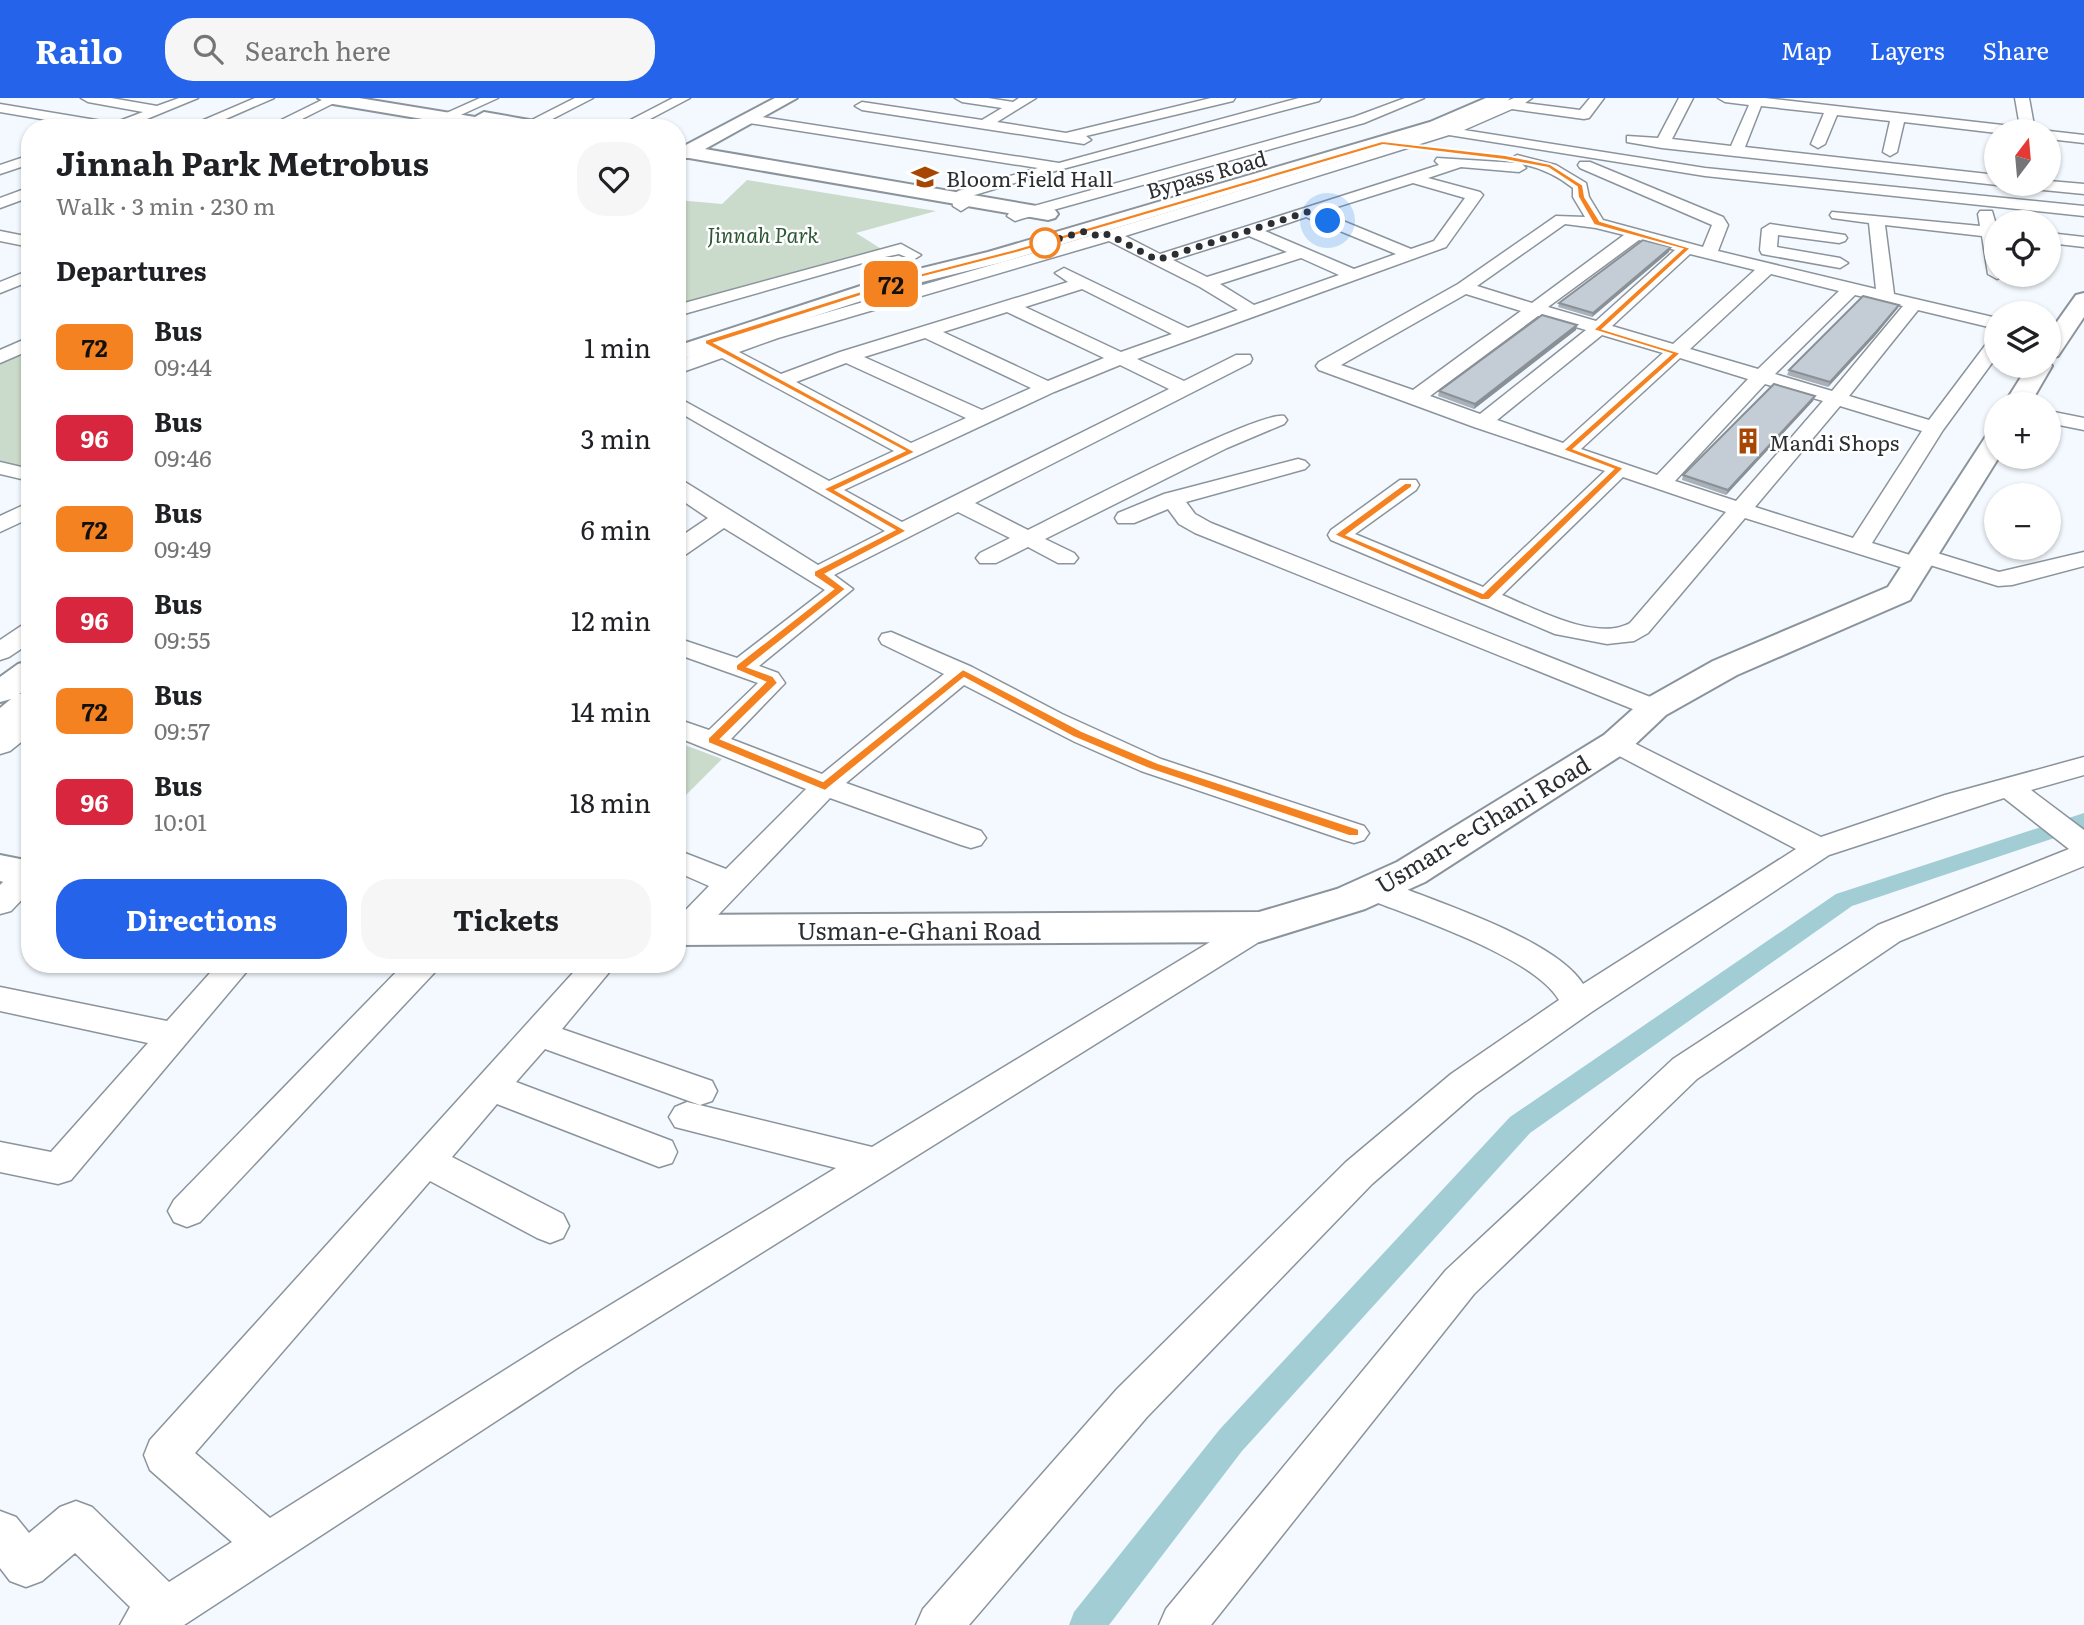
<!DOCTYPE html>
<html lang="en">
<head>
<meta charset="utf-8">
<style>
  :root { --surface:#fff; --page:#f6f6f6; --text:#202124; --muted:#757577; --accent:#2563eb }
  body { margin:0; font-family:Literata,serif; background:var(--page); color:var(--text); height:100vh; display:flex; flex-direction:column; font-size:26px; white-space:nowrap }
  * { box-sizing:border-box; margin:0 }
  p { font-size:23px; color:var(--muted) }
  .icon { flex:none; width:38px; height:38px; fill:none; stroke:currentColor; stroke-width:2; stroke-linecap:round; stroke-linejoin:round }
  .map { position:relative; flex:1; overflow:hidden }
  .sheet { position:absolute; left:21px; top:21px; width:665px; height:854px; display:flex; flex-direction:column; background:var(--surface); border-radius:28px; box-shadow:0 2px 5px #0004 }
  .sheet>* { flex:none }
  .badge { padding:0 14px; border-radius:10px; font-size:24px; line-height:46px }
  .needle { width:46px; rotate:16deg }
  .tools { position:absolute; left:1984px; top:21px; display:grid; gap:14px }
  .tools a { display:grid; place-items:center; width:77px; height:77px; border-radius:50%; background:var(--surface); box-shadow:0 2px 5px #0004; font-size:35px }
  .you { position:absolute; width:35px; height:35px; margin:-18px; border:5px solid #fff; border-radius:50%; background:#1a73e8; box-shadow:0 0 0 10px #1a73e833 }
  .map>.badge { position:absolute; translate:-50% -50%; box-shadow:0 0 0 4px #fff }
  h2 { padding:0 35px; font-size:26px; line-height:63px }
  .round { display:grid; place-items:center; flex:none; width:74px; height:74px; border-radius:28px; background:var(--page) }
  .summary { display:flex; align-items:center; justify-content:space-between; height:119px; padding:0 35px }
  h1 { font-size:33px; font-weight:700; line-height:52px }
  .cta { display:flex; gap:14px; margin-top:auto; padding:14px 35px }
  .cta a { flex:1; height:80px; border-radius:28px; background:var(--accent); color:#fff; font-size:28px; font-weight:700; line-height:80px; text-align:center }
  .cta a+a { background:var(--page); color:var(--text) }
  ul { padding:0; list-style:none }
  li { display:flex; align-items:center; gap:21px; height:91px; padding:0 35px }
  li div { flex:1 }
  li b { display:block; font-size:26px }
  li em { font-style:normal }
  li .badge { min-width:77px; font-weight:700; text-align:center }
  header { display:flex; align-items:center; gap:42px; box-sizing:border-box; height:98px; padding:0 35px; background:var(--accent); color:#fff }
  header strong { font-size:33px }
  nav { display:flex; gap:38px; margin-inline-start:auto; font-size:24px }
  .search { width:490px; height:63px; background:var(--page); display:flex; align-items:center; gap:18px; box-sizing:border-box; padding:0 24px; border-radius:28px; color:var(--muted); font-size:26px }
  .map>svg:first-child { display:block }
</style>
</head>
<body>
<header>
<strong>Railo</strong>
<div class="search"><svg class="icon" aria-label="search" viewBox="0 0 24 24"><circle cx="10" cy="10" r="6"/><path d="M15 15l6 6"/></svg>Search here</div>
<nav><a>Map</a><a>Layers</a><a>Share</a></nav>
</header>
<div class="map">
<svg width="2084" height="1527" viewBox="0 0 2084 1527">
  <rect width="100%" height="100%" fill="#f3f9fe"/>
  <g fill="#cadbcb">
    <path d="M 747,82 L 936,113 L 856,135 L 883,152 L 677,209 L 677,102 L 722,106 Z"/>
    <path d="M 30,249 L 30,374 L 0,365 L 0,263 Z"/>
    <path d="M 677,644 L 722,661 L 677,706 Z"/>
  </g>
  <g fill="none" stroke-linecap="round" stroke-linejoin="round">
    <path fill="#a2cdd4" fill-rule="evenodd" d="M 2084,715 L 2084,730 L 1852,808 L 1530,1035 L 1242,1353 L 1109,1527 L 1069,1527 L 1074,1514 L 1220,1331 L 1510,1019 L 1836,796 Z"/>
    <g stroke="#8b949c" stroke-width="3">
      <g id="minor">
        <path d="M 81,0 L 111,0 L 157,8 L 179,0 L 198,0 L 125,30 L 94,30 L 0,14 L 0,6 L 114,25 L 143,14 L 88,4 Z"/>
        <path d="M 255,0 L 274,0 L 205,30 L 185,30 Z"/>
        <path d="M 326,0 L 342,1 L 284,30 L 265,30 Z"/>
        <path d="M 480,0 L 498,0 L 432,30 L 413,30 Z"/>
        <path d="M 575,0 L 593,0 L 535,30 L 516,30 Z"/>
        <path d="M 673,0 L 690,0 L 633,30 L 615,30 Z"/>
        <path d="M 955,0 L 988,0 L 1013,4 L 1019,0 L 1036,0 L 997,24 L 1066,35 L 1211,0 L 1235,0 L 1233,3 L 1086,38 L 1091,42 L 1084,46 L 862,12 L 855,8 L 862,4 L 982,22 L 1002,10 L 962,4 Z"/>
        <path d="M 1299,0 L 1321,0 L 1319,3 L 1055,73 L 968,99 L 969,108 L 961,113 L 953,108 L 952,99 L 958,93 L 1038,70 L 749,25 L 742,21 L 749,17 L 1059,65 Z"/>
        <path d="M 1405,0 L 1424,0 L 1364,25 L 1021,121 L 1015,123 L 1007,118 L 1009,115 L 1354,19 Z"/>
        <path d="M 1514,0 L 1532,0 L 1525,5 L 1580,12 L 1590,0 L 1604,0 L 1589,20 L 1584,21 L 1512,11 L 1464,32 L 1705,70 L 2084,108 L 2084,118 L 1705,78 L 1449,37 L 1125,138 L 1160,156 L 1439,67 L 1435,63 L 1437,60 L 1517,65 L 1510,61 L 1517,57 L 1556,67 L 1586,85 L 1589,99 L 1603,122 L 1703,149 L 1712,127 L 1580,70 L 1578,67 L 1580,64 L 1590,64 L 1723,119 L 1728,127 L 1718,153 L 1876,191 L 1869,125 L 1832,120 L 1830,117 L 1832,114 L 1980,128 L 1978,116 L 1980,113 L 1992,113 L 1997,130 L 1997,177 L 2005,177 L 1997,181 L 1988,176 L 1982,138 L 1885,127 L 1894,196 L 1997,220 L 1997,231 L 1918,212 L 1849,298 L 1929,322 L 1990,241 L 1997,239 L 1997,258 L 1943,332 L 1872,445 L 1913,458 L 1916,453 L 1924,451 L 1999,474 L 2084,454 L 2084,468 L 2012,487 L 1998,488 L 1930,467 L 1926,472 L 1910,472 L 1745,420 L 1648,535 L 1634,543 L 1607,546 L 1555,536 L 1331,442 L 1328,437 L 1331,432 L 1400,382 L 1416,382 L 1419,387 L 1416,392 L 1355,436 L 1483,489 L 1605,373 L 1474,329 L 1319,272 L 1316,268 L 1319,264 L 1458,186 L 1556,118 L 1585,119 L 1573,99 L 1573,90 C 1558,78 1541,70 1522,66 L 1526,70 L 1519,74 L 1461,69 L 1428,80 L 1480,94 L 1483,97 L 1446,149 L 1137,261 L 1184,283 L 1236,257 L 1250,257 L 1252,261 L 1250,265 L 975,405 L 1028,432 C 1064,414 1260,312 1284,318 L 1287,322 L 1284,326 L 1227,350 L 1045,441 L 1074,455 L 1078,460 L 1074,465 L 1058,465 L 1028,449 L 996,465 L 980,465 L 976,460 L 980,455 L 1010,440 L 958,414 L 834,477 L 853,491 L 759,568 L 778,575 L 785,585 L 731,641 L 822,676 L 944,576 L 882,546 L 879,541 L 882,536 L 891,534 L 972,569 L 1062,616 L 1161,661 L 1364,728 L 1369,735 L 1364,742 L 1354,745 L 1344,742 L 1141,673 L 1075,644 L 964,587 L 846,685 L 981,733 L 986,740 L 981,747 L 971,750 L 961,747 L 830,700 L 696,840 L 685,843 L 677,841 L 677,821 L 709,788 L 677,774 L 677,752 L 726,771 L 806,691 L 677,639 L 677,621 L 709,632 L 758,585 L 677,556 L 677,540 L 737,560 L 825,492 L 724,430 L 685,457 L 677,459 L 677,441 L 708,420 L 677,399 L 677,383 L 685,384 L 818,467 L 885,433 L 677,313 L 677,299 L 829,383 L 894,353 L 722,260 L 677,276 L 677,263 L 708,252 L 705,248 L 707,244 L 714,242 L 725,246 L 766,232 L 1030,156 L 1427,36 ZM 1413,85 L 1465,100 L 1434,143 L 1411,151 L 1321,114 ZM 1306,119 L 1396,156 L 1354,171 L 1265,133 ZM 1565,126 L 1596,130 L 1624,137 L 1532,205 L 1477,188 ZM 1249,138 L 1287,154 L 1207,179 L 1173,162 ZM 1639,142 L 1675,152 L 1596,223 L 1548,209 ZM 1109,143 L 1200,189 L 1238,212 L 1188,230 L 1064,170 L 1055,175 L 1068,184 L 840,254 L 781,276 L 739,254 L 778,240 ZM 1690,156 L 1755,172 L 1673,246 L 1612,228 ZM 1301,160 L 1339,177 L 1254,207 L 1220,186 ZM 1771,176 L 1839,193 L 1758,271 L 1690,251 ZM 1082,191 L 1172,236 L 1121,254 L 1025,209 ZM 1466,196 L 1521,213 L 1413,292 L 1341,267 ZM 1855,197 L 1903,208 L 1832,293 L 1775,276 ZM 1007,214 L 1104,260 L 1048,283 L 943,234 ZM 1538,218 L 1586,232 L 1480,316 L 1430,298 ZM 1602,237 L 1663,255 L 1563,345 L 1497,322 ZM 925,240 L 1031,290 L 982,312 L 864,259 ZM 1680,260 L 1748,281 L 1657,377 L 1581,351 ZM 846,265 L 966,320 L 911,345 L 796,284 ZM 1120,267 L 1169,291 L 902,424 L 844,392 L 1054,294 ZM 1765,286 L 1823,303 L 1736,403 L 1675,383 ZM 1840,308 L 1922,333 L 1853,440 L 1755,409 ZM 1623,379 L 1726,414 L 1630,525 C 1596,544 1536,511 1502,497 Z"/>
        <path d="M 1679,0 L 1693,0 L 1672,41 L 1731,48 L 1749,7 L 1725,4 L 1718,0 L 1765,0 L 2020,29 L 2015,0 L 2029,0 L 2035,33 L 1997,35 L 1904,24 L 1897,54 L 1890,58 L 1883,54 L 1890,23 L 1837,17 L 1825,46 L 1818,50 L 1811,46 L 1824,15 L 1761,8 L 1745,49 L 1997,77 L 1997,86 L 2000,86 L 1997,87 L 1662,50 L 1627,44 L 1627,38 L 1658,40 Z"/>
        <path d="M 2047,33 L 2049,33 L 2084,37 L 2084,45 L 2049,41 Z"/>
        <path d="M 30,57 L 30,66 L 0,76 L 0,67 Z"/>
        <path d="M 2049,83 L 2084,86 L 2084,96 L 2033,91 L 2025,86 L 2049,86 Z"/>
        <path d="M 30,89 L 30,99 L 0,110 L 0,100 Z"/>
        <path d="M 1770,126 L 1845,137 L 1847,140 L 1845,143 L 1839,145 L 1778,137 L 1777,149 L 1840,160 L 1848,165 L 1840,170 L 1762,156 L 1760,152 L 1762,131 Z"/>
        <path d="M 0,133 L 30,139 L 30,149 L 0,143 Z"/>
        <path d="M 2049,135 L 2084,139 L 2084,149 L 2049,145 Z"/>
        <path d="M 901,146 L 921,157 L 913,162 L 899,156 L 880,160 L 677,218 L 677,207 Z"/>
        <path d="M 30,172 L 30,183 L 0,195 L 0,184 Z"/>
        <path d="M 30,239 L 30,252 L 0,265 L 0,252 Z"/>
        <path d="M 2049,313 L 2084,320 L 2084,332 L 2049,325 Z"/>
        <path d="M 1298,361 L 1305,363 L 1309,367 L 1305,371 L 1186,404 L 1195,416 L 1211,425 L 1663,604 L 1667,610 L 1663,616 L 1654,618 L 1645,616 L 1195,435 L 1179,426 L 1168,411 L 1134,425 L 1118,425 L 1115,420 L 1118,415 L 1164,396 Z"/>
        <path d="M 0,364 L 30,371 L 30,383 L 0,376 Z"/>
        <path d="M 30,404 L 30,420 L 0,434 L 0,418 Z"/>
        <path d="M 30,526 L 30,545 L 9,559 L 0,562 L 0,542 L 21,528 Z"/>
        <path d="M 30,615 L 30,637 L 10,653 L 0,656 L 0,633 L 21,617 Z"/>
        <path d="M 1616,636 L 1821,739 L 1945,697 L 2084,659 L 2084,677 L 2031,692 L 2084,732 L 2084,768 L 1900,843 L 1697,981 L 1474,1196 L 1211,1527 L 1159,1527 L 1166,1511 L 1446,1172 L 1673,961 L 1878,827 L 2069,751 L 2004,700 L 1829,757 L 1590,915 L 1475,996 L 1372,1086 L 1147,1319 L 969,1527 L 916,1527 L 923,1511 L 1117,1291 L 1346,1064 L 1451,976 L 1559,902 C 1533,858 1412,819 1363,799 L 1359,791 L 1363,783 L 1374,780 L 1385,783 C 1436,804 1555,841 1583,886 L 1796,751 L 1606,651 L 1602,645 L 1606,639 Z"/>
        <path d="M 28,766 L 30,793 L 11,813 L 0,816 L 0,787 L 17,770 Z"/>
        <path d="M 1259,818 L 1270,821 L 1275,829 L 1270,837 L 579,1269 L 184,1527 L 120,1527 L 130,1509 L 75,1455 L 42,1483 L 26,1489 L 10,1483 L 0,1470 L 0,1413 L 16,1419 L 29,1435 L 60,1409 L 76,1403 L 92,1409 L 169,1484 L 232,1444 L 150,1372 L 144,1357 L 150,1342 L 581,866 L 616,866 L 562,931 L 712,983 L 717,993 L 712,1003 L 700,1007 L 545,951 L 516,984 L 672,1043 L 677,1054 L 672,1065 L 659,1069 L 497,1006 L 452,1059 L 563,1116 L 569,1128 L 563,1140 L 550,1145 L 537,1140 L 430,1083 L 195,1355 L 270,1420 L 551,1243 L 836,1070 L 675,1029 L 669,1019 L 675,1009 L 687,1004 L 872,1049 L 1248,821 Z"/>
        <path d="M 218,866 L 253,866 L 71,1082 L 58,1086 L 0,1074 L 0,1044 L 51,1054 L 148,945 L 0,913 L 0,889 L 167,923 Z"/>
        <path d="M 404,866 L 440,866 L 435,874 L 200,1124 L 187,1129 L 174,1124 L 168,1113 L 174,1102 Z"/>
      </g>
    </g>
    <g stroke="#8b949c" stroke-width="4">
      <g id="major">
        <path d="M 318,0 L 359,0 L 475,19 L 484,14 L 546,25 L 555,30 L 476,30 L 327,5 Z"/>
        <path d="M 775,0 L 797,0 L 705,51 L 1048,110 L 1055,112 L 1058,116 L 1055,120 L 1048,122 L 689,60 L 677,60 L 677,46 L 684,48 Z"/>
        <path d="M 1486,0 L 1510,0 L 1507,4 L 1442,32 L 1003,164 L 910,187 L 677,263 L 677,248 L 894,177 L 988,154 L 1430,24 Z"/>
        <path d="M 2084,195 L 2084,219 L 2058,258 L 2049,260 L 2049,235 L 2076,197 Z"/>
        <path d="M 2049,264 L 2052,268 L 2030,306 L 2004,306 L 2028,268 L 2049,268 Z"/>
        <path d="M 1997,333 L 1997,359 L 1999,359 L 1910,502 L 1737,577 L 1666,617 L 1628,653 L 1425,784 L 1365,811 L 1259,844 L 677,847 L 677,817 L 1259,814 L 1337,791 L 1397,764 L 1604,637 L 1642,603 L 1713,563 L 1888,489 L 1988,335 Z"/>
        <path d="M 30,563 L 30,589 L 19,596 L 30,594 L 30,621 L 12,634 L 0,637 L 0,610 L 11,601 L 0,604 L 0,579 L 18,566 Z"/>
        <path d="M 0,757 L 30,763 L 30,791 L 0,783 Z"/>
      </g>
    </g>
    <use href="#minor" fill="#fff" fill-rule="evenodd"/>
    <use href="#major" fill="#fff" fill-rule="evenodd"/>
  </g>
  <g fill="#a9b0b8">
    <path d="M 1669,154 L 1592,219 L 1558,209 L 1559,205 Z"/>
    <path d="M 1899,207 L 1897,211 L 1874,239 L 1828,289 L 1787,277 L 1789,272 Z"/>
    <path d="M 1577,227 L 1576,232 L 1474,311 L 1438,298 L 1439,293 Z"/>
    <path d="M 1815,298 L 1813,303 L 1726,397 L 1682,382 L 1683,377 Z"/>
  </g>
  <g fill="#899096">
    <path d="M 1671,149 L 1669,154 L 1592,219 L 1593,215 Z"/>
    <path d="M 1899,207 L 1897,211 L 1874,239 L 1828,289 L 1830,284 Z"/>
    <path d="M 1577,227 L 1576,232 L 1474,311 L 1475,306 Z"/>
    <path d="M 1815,298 L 1813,303 L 1726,397 L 1728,392 Z"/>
  </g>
  <g fill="#c4cdd6" stroke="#899096" stroke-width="2">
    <path d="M 1643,142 L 1671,149 L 1593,215 L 1559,205 Z"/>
    <path d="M 1863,198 L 1899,207 L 1876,234 L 1830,284 L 1789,272 Z"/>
    <path d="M 1542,217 L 1577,227 L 1475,306 L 1439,293 Z"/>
    <path d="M 1774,286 L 1815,298 L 1728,392 L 1683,377 Z"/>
  </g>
  <path fill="#f58220" stroke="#fff" stroke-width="2" d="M 1382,43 L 1505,57 L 1550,66 L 1583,87 L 1585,99 L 1600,123 L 1691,150 L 1603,231 L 1681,255 L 1574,351 L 1624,370 L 1489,502 L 1481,502 L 1334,437 L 1405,385 L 1412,385 L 1412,389 L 1347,437 L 1483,495 L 1613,371 L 1563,352 L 1671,256 L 1593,232 L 1682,151 L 1594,127 L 1578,99 L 1577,89 L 1548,70 L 1505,62 L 1383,47 L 1020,154 L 904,184 L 715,245 L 916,354 L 836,392 L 907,433 L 826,476 L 846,491 L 748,569 L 773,578 L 778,585 L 721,641 L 823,683 L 963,571 L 1082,633 L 1158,665 L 1359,731 L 1359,738 L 1349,738 L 1149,671 L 1073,639 L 964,580 L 825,693 L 708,645 L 708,640 L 765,584 L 736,572 L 736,567 L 833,491 L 814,478 L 814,473 L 894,432 L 823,391 L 904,353 L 705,246 L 705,242 L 899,181 L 1015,151 Z"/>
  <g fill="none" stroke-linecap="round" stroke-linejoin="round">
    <path stroke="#2b2e32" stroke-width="7" stroke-dasharray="0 12.6" d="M 1045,145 L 1040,146 L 1086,133 L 1100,139 L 1108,136 L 1157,162 L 1307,114 L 1328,123"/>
  </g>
  <defs>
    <g id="school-bare" transform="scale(2.1)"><path d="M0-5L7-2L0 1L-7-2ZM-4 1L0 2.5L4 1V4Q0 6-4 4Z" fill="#a74603" stroke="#fff" stroke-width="2.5" paint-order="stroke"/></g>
    <g id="building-bare" transform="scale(2.1)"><path d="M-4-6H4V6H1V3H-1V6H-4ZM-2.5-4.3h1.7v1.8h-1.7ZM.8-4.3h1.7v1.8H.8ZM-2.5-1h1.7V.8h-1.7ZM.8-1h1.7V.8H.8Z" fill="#a74603" stroke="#fff" stroke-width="2.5" paint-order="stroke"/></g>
  </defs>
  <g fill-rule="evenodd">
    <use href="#school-bare" x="925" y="79"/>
    <use href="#building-bare" x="1748" y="343"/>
  </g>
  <circle fill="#fff" stroke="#f58220" stroke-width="3.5" cx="1045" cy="145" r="14"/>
  <g text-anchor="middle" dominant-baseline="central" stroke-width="5" stroke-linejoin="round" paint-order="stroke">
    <g font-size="21" fill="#2b2e32" stroke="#fff">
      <text transform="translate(1206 75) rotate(-16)">Bypass Road</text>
    </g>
    <g font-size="21" fill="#2b2e32" stroke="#fff" text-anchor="start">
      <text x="946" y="79">Bloom Field Hall</text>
      <text x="1769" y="343">Mandi Shops</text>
    </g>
    <g font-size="21" font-style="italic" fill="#2b5733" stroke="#fff">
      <text x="763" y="135">Jinnah Park</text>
    </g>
    <g font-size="24" fill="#2b2e32" stroke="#fff">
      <text transform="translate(1482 725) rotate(-31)">Usman-e-Ghani Road</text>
      <text x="919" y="831">Usman-e-Ghani Road</text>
    </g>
  </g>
</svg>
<div class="tools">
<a><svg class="needle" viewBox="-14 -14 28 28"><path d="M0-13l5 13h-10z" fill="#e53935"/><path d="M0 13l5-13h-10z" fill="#757577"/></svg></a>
<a><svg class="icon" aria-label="locate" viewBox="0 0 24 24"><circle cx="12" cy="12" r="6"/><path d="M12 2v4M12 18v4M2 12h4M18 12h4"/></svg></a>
<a><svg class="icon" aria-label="layers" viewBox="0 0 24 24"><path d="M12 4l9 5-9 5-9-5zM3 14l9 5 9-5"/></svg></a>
<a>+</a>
<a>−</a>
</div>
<div class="you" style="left:1328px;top:123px"></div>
<b class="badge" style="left:891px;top:186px;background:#f58220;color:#111">72</b>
<section class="sheet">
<div class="summary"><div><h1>Jinnah Park Metrobus</h1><p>Walk · 3 min · 230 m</p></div><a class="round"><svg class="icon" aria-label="heart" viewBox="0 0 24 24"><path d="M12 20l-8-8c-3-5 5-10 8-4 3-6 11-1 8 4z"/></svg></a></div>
<h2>Departures</h2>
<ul>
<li><span class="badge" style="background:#f58220;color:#111">72</span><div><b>Bus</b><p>09:44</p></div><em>1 min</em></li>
<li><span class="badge" style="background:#d7263d;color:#fff">96</span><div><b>Bus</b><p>09:46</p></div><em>3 min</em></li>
<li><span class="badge" style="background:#f58220;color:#111">72</span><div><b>Bus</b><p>09:49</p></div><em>6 min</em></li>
<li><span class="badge" style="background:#d7263d;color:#fff">96</span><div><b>Bus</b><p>09:55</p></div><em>12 min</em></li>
<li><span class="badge" style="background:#f58220;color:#111">72</span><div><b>Bus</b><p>09:57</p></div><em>14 min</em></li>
<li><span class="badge" style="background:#d7263d;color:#fff">96</span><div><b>Bus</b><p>10:01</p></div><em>18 min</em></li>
</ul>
<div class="cta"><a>Directions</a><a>Tickets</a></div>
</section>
</div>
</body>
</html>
